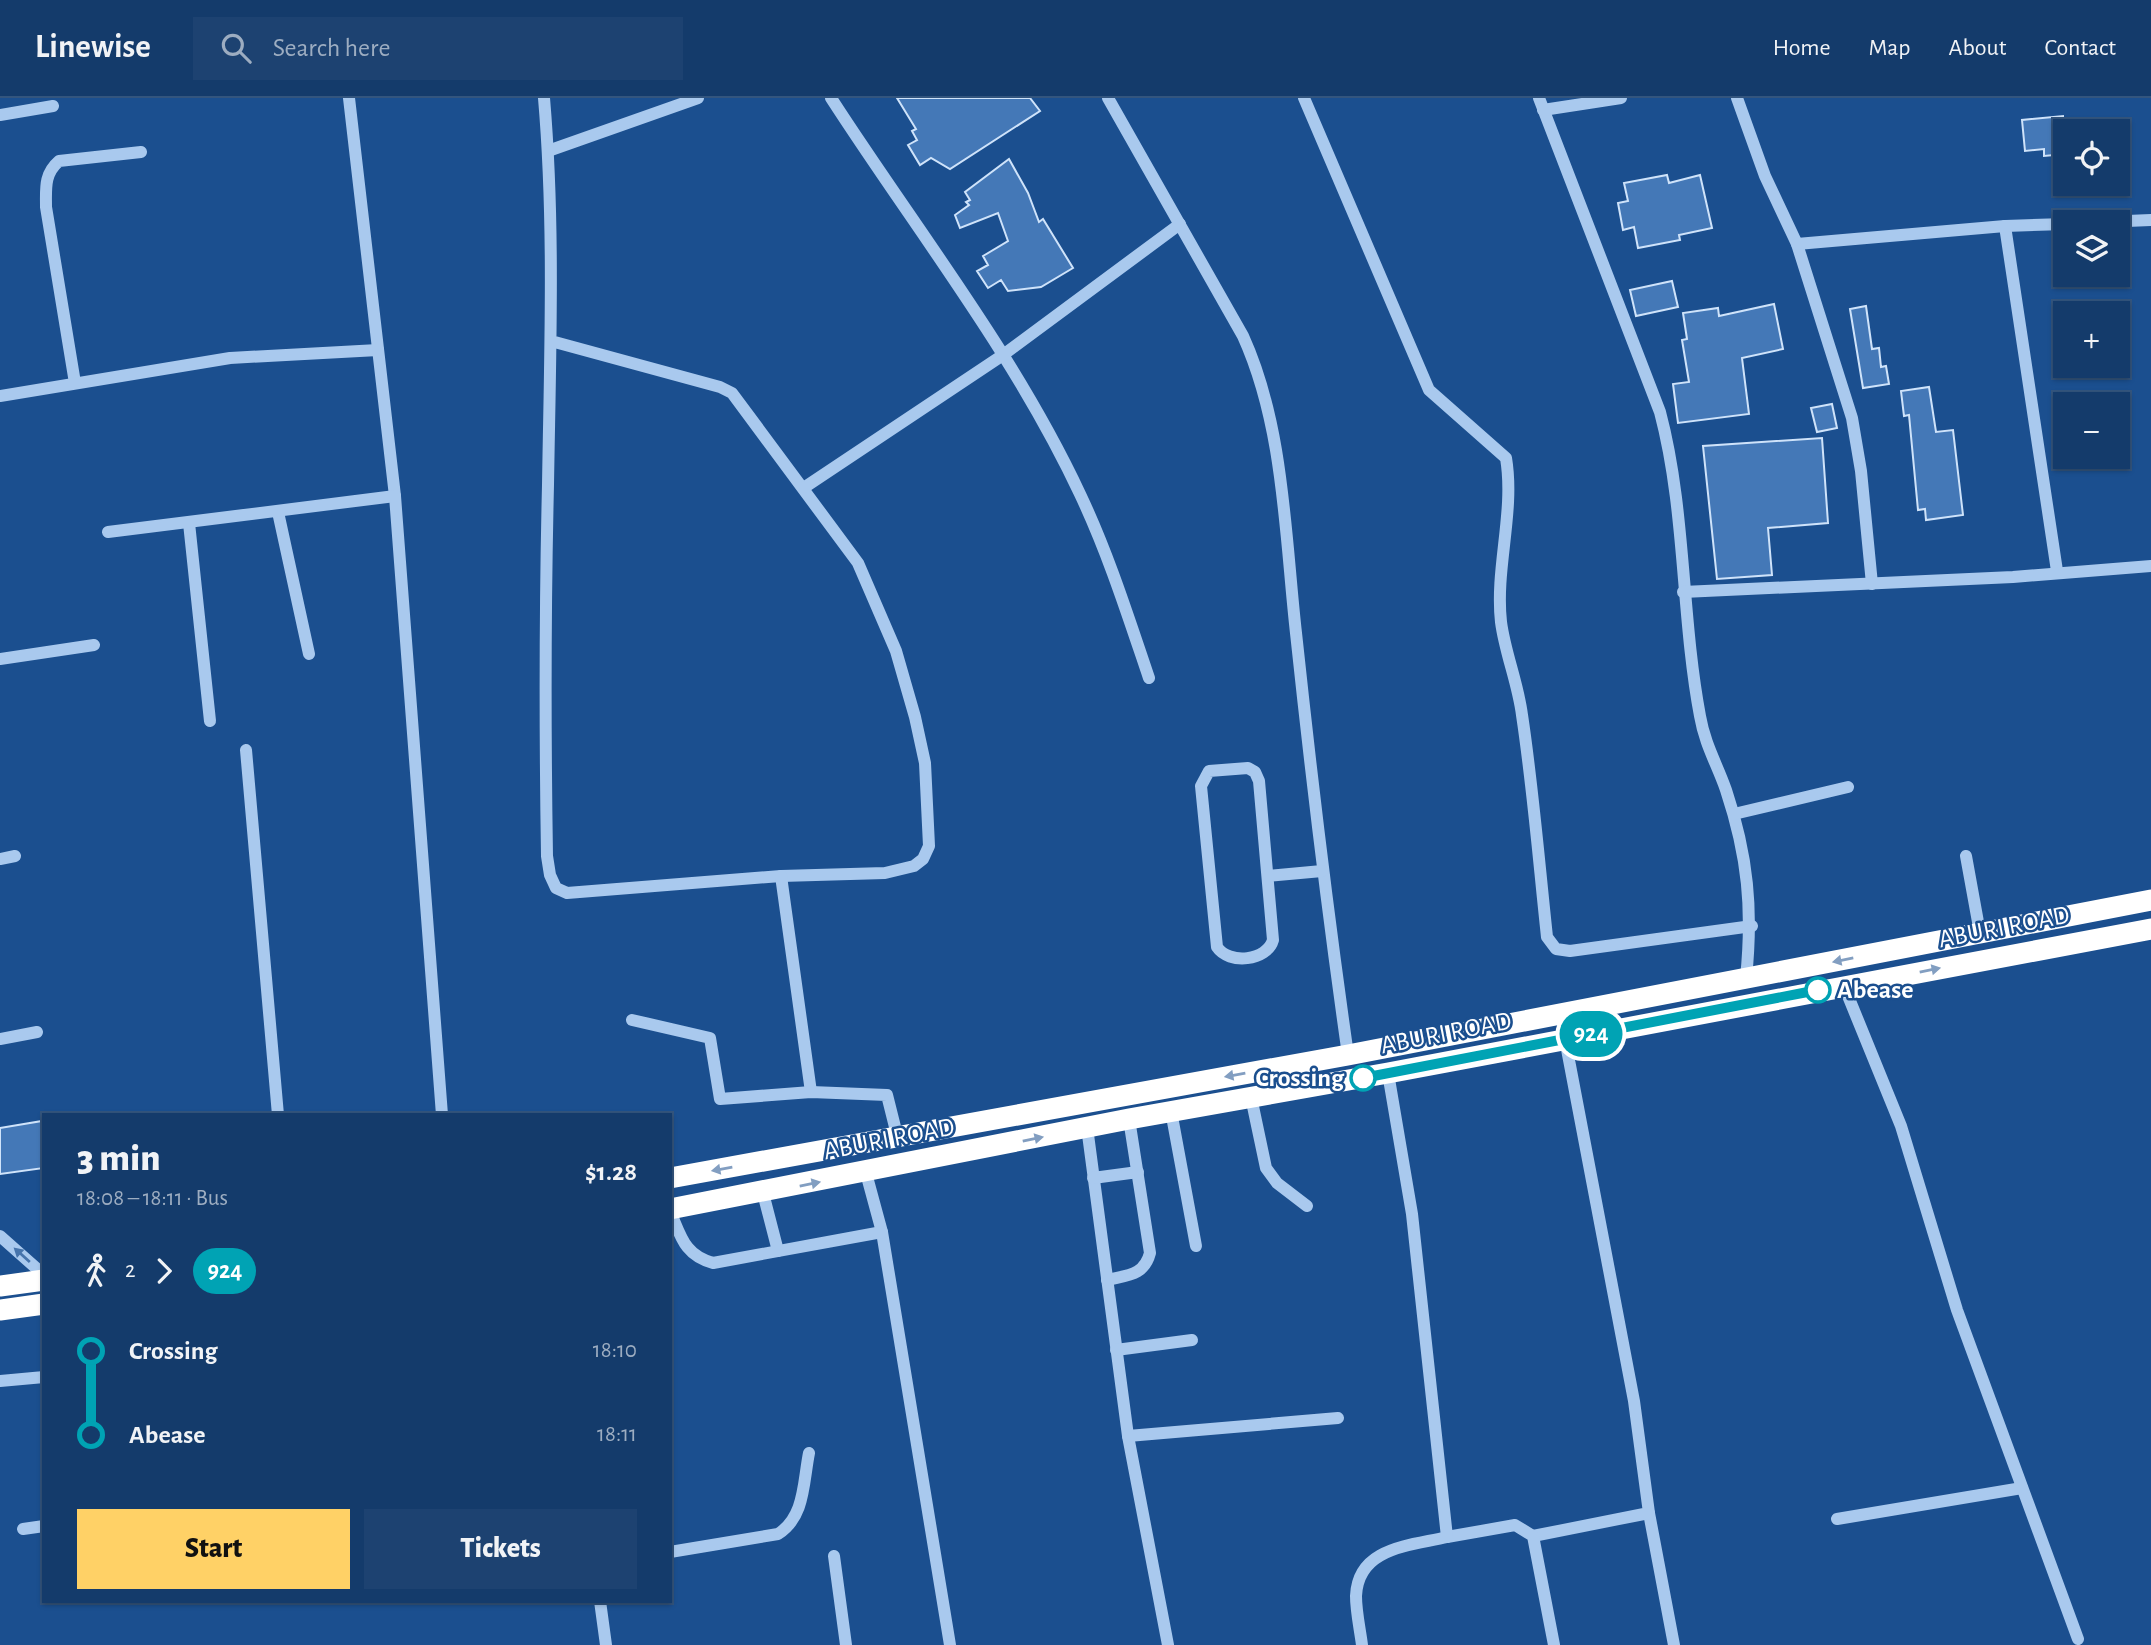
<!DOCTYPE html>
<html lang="en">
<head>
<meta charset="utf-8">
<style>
  :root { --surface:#143b6b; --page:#1d4271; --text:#f1f3f6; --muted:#9dadc1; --line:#33557e; --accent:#ffd166 }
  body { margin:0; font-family:"Alegreya Sans",sans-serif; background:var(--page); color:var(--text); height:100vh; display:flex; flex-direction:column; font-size:26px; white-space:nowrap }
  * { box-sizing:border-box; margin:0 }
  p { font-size:23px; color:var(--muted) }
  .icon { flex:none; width:38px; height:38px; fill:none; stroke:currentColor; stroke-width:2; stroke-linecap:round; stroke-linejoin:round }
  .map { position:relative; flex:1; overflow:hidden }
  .drawer { position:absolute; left:42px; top:1015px; width:630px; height:490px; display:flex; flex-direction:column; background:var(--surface); border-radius:0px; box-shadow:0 2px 5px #0004,0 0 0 2px var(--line) }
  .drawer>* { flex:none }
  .badge { padding:0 14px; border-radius:23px; font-size:24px; line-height:46px }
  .buttons { position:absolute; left:2053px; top:21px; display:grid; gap:14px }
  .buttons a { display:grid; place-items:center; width:77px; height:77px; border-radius:0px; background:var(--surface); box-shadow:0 2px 5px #0004,0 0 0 2px var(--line); font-size:35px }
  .map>.badge { position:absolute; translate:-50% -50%; box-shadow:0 0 0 4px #fff }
  .legs { display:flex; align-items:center; gap:10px; height:77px; padding:0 35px; font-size:23px }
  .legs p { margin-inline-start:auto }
  .overview { display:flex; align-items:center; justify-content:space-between; height:119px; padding:0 35px }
  h1 { font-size:38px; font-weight:800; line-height:52px }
  .button { display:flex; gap:14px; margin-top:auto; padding:14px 35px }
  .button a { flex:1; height:80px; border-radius:0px; background:var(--accent); color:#111; font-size:28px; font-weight:800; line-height:80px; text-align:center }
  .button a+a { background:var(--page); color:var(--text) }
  ul { padding:0 35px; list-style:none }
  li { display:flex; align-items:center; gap:24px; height:84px; font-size:26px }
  li i { display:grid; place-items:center; width:10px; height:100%; margin:0 9px; background:currentColor }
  li i::after { content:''; width:18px; height:18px; margin:-9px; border:5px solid; border-radius:50%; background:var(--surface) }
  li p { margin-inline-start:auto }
  li:first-child i { background:linear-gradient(#0000 50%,currentColor 0) }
  li:last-child i { background:linear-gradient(currentColor 50%,#0000 0) }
  header { display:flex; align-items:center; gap:42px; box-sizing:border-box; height:98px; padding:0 35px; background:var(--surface); border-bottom:2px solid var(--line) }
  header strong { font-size:33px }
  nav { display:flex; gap:38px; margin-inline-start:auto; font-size:24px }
  .search { width:490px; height:63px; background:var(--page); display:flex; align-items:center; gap:18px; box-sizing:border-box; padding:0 24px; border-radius:0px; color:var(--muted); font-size:26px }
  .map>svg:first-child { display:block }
</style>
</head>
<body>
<header>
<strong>Linewise</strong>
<div class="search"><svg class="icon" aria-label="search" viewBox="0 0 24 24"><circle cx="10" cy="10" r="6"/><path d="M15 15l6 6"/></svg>Search here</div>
<nav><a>Home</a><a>Map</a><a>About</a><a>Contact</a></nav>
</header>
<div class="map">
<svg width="2151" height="1547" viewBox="0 0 2151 1547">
  <rect width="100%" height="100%" fill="#1b4f8f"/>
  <g fill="#4478b7" stroke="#cfe3fa" stroke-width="2">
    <path d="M 897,0 L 1030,0 L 1040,13 L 950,71 L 931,60 L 920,67 L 908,47 L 917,42 L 912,33 L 916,31 Z"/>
    <path d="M 2063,18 L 2065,56 L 2044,58 L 2044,51 L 2025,53 L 2022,22 Z"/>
    <path d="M 1009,61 L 1028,95 L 1039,124 L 1043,121 L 1073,170 L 1041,189 L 1008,193 L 1001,182 L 988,190 L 977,173 L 988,167 L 983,158 L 1008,143 L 998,115 L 960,130 L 955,117 L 969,107 L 966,104 L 970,102 L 965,94 Z"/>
    <path d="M 1667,77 L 1669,85 L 1700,77 L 1712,130 L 1679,137 L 1680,142 L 1638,150 L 1634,129 L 1623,132 L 1618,105 L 1628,103 L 1624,85 Z"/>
    <path d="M 1672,183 L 1678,209 L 1636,218 L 1630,192 Z"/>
    <path d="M 1774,206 L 1783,251 L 1742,260 L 1749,316 L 1678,325 L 1673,286 L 1689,284 L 1682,242 L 1687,241 L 1683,215 L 1718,210 L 1719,218 Z"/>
    <path d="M 1866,208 L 1872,251 L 1879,250 L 1881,269 L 1886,268 L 1889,286 L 1863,290 L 1850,211 Z"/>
    <path d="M 1929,289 L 1936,334 L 1953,332 L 1963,417 L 1926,422 L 1925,411 L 1918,412 L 1909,317 L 1904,318 L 1901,293 Z"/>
    <path d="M 1832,306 L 1837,330 L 1817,334 L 1811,310 Z"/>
    <path d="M 1822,340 L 1828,425 L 1768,430 L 1772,477 L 1717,481 L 1703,348 Z"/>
    <path d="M 42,1023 L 44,1070 L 0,1076 L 0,1030 Z"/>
  </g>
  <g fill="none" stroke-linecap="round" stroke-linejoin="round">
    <g stroke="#a9c9ee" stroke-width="12">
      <path d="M 349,0 L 395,398 L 442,1017"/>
      <path d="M 544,0 C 555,128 550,258 548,387 C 545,511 545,634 547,758 L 550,777 L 556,790 L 567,795 L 781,778 L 885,775 L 914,768 L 923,761 L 929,748 L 925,665 L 915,619 L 896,553 L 858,465 L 732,295 L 720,289 L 551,243"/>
      <path d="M 831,0 C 915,130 1014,255 1080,396 C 1108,455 1128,518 1149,580"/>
      <path d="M 1108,0 L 1243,238 C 1284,328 1285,437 1296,535 C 1311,676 1328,817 1348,957"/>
      <path d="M 1304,0 L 1429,292 L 1506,360 C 1515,414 1495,470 1501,524 C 1505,555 1518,585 1522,617 C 1533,690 1539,765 1547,839 L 1556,851 L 1570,853 L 1752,828"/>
      <path d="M 1539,0 L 1660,314 C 1686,412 1681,517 1700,618 C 1705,647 1717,666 1726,692 C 1748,758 1753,812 1746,880"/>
      <path d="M 1737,0 L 1765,78 L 1797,146 L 1852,320 L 1861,373 L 1872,486"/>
      <path d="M 1543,12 L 1621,0"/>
      <path d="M 0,17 L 53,8"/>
      <path d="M 548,53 L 698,0"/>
      <path d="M 2103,124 L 2151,122"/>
      <path d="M 2005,128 L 2057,473"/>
      <path d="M 1797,146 L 2005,128 L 2065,126"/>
      <path d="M 75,285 L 46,109 C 46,90 44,76 59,63 L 141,54"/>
      <path d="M 0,298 L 230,260 L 378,252"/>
      <path d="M 805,389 L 1003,257 L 1180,126"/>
      <path d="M 278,414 L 309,556"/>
      <path d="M 189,425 L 210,623"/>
      <path d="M 108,434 L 395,398"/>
      <path d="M 1683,494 L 2013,479 L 2151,468"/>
      <path d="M 0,561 L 94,547"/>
      <path d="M 246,652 L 278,1017"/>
      <path d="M 1248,670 L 1255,674 L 1259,683 L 1273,842 C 1267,863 1229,867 1217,849 L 1201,688 L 1209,673 Z"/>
      <path d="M 1734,716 L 1848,689"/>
      <path d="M 1966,758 L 1980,835"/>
      <path d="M 0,761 L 15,758"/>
      <path d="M 781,778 L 811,994"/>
      <path d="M 1268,778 L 1322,773"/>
      <path d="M 1844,888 L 1901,1028 L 1957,1212 L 2078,1541"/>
      <path d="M 632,922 L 710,940 L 720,1001 L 811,994 L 887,997 L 897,1037"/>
      <path d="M 0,941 L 37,934"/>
      <path d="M 1251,999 L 1266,1070 L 1277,1085 L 1307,1108"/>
      <path d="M 1171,1013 L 1196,1148"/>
      <path d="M 1087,1029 L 1128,1338 L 1168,1547"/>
      <path d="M 866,1075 L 882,1134 L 950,1547"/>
      <path d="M 1093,1080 L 1138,1074"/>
      <path d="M 763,1095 L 778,1153"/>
      <path d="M 670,1113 C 681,1138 684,1157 713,1165 L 882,1134"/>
      <path d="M 0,1138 L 44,1177"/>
      <path d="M 1107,1182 C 1127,1177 1144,1178 1150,1155 L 1129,1021"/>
      <path d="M 1116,1252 L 1192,1242"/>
      <path d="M 0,1283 L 44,1279"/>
      <path d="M 1128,1338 L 1338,1320"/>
      <path d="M 1649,1415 L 1674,1547"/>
      <path d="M 1837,1421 L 2022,1390"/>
      <path d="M 23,1431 L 44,1428"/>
      <path d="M 1533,1438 L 1649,1415 L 1634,1303 L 1565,941"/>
      <path d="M 1447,1439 L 1515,1427 L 1533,1438 L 1554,1547"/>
      <path d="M 670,1454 L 778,1436 C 805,1419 803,1385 809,1355"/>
      <path d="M 834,1458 L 846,1547"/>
      <path d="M 600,1503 L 606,1547"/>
      <path d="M 1362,1547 C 1360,1531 1356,1514 1356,1498 C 1358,1449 1410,1448 1447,1439 L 1412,1116 L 1388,975"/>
    </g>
    <g stroke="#fff" stroke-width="21">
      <path d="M 670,1080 L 1348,957 L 2151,802"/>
      <path d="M 670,1111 L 1129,1021 L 1388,975 L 2151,831"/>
      <path d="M 0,1188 L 44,1182"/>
      <path d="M 0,1212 L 44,1206"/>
    </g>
  </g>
  <defs><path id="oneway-solid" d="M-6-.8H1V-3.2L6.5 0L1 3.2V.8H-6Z" transform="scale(1.75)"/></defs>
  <g fill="#829ec1">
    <use href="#oneway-solid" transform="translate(1843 862) rotate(169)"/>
    <use href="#oneway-solid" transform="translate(1930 872) rotate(-11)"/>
    <use href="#oneway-solid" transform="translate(1235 977) rotate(170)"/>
    <use href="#oneway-solid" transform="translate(1033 1041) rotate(-12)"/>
    <use href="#oneway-solid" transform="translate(722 1071) rotate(170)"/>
    <use href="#oneway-solid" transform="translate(810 1086) rotate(-11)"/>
  </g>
  <use fill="#4674ac" href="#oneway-solid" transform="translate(22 1157) rotate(-138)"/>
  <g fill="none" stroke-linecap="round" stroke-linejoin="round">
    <g stroke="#fff" stroke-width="16">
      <path id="line-1" d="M 1363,980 L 1818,892"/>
    </g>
    <use href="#line-1" stroke="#00a3b4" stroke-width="10"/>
  </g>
  <g fill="#fff" stroke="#00a3b4" stroke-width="3.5">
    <circle cx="1818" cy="892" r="12"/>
    <circle cx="1363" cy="980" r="12"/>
  </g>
  <g text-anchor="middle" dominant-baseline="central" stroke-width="5" stroke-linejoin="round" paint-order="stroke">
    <g font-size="26" fill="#fff" stroke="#1b4f8f">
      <text transform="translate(2004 829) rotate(-11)">ABURI ROAD</text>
      <text transform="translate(1446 935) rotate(-11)">ABURI ROAD</text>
      <text transform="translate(889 1041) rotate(-11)">ABURI ROAD</text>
    </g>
    <g font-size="26" font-weight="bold" fill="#fff" stroke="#1b4f8f" text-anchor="start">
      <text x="1837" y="892">Abease</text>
      <text x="1344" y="980" text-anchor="end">Crossing</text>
    </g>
  </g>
</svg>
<div class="buttons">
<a><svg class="icon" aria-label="locate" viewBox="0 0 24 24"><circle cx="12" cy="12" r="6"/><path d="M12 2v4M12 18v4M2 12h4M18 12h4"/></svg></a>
<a><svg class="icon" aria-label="layers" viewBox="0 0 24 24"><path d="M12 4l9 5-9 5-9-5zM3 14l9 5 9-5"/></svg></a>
<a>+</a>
<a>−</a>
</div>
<b class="badge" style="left:1591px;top:936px;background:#00a3b4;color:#fff">924</b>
<section class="drawer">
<div class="overview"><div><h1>3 min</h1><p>18:08 – 18:11 · Bus</p></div><b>$1.28</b></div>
<div class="legs"><svg class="icon" aria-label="walk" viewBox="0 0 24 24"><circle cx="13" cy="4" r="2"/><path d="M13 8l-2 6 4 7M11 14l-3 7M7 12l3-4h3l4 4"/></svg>2<svg class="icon" aria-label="forward" viewBox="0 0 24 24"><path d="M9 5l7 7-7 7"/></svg><b class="badge" style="background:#00a3b4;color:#fff">924</b></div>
<ul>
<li><i style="color:#00a3b4"></i><b>Crossing</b><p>18:10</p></li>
<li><i style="color:#00a3b4"></i><b>Abease</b><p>18:11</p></li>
</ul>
<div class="button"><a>Start</a><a>Tickets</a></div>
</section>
</div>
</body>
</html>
